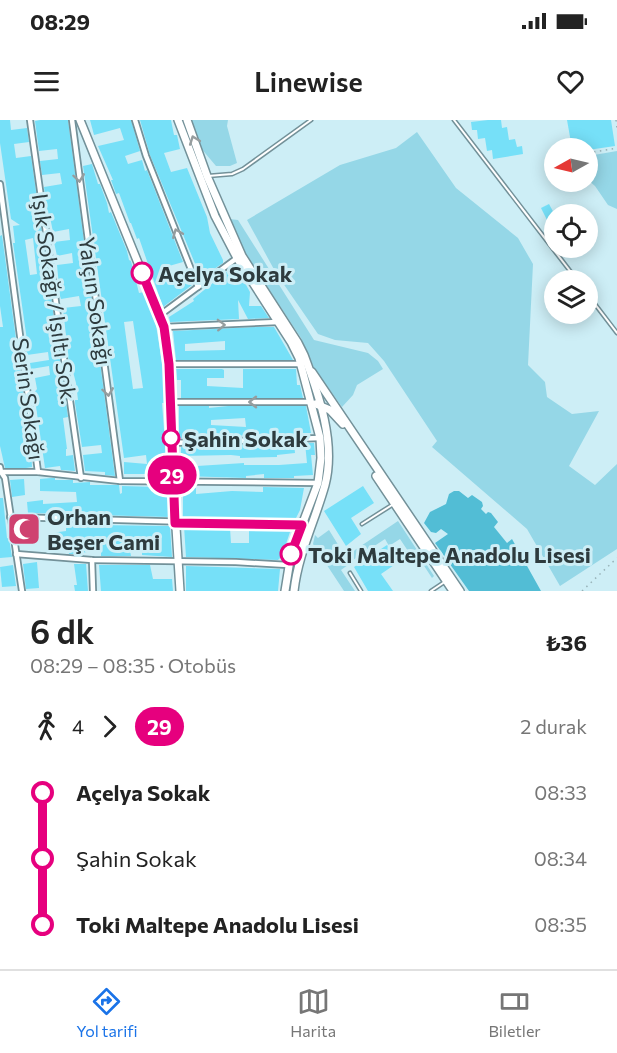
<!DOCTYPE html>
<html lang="tr">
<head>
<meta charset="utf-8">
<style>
  :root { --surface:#fff; --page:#f6f6f6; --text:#222; --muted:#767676; --line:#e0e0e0; --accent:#1a73e8 }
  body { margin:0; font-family:Commissioner,sans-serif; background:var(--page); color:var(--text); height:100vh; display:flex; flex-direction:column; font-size:22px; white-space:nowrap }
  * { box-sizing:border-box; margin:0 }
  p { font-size:20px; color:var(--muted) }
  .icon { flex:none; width:33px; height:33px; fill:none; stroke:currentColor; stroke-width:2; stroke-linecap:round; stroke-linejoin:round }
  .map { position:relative; height:471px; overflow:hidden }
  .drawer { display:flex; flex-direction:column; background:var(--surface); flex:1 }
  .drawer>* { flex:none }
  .badge { padding:0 12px; border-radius:20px; font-size:21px; line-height:39px }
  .needle { width:39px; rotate:262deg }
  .buttons { position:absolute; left:544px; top:18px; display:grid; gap:12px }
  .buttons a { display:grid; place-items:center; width:54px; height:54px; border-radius:50%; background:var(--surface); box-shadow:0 3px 15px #0003; font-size:30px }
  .map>.badge { position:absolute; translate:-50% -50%; box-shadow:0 0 0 3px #fff }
  .legs { display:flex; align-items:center; gap:9px; height:66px; padding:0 30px; font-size:20px }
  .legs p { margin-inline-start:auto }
  .head { display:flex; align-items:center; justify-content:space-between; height:102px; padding:0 30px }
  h1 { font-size:33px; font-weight:600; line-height:45px }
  ul { padding:0 30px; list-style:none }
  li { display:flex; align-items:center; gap:21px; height:66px; font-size:22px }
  li i { display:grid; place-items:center; width:9px; height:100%; margin:0 8px; background:currentColor }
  li i::after { content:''; width:15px; height:15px; margin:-8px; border:4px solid; border-radius:50%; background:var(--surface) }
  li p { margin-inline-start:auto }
  li:first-child i { background:linear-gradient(#0000 50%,currentColor 0) }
  li:last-child i { background:linear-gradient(currentColor 50%,#0000 0) }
  .status { display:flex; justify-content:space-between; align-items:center; height:42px; padding:0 30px; background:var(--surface); direction:ltr }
  .status svg { height:16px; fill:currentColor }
  header { display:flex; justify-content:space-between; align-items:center; height:78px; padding:0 30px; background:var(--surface); font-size:27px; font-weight:600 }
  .tab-bar { display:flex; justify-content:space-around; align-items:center; height:84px; border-top:2px solid var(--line); background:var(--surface); font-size:16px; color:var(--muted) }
  .tab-bar a { display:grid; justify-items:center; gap:3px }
  .tab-bar .current { color:var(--accent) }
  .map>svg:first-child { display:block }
</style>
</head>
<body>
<div class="status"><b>08:29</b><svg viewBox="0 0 49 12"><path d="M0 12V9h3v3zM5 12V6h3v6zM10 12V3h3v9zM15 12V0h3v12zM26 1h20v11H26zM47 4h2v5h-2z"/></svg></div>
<header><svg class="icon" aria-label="menu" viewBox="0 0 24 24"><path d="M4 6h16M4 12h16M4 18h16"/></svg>Linewise<svg class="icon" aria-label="heart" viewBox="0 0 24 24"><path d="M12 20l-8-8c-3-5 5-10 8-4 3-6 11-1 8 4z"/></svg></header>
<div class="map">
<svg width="617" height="471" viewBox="0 0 617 471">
  <rect width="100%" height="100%" fill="#cdeef6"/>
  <g fill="#95d7e7">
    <path d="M 191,0 L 228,0 L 227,6 L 237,43 L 230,46 L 216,46 L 200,27 Z"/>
    <path d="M 417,12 L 456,68 L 518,118 L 533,144 L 528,245 L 545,262 L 547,277 L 572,294 L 599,291 L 569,346 L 595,365 L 617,344 L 617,429 L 560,466 L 527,409 L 432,327 L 437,321 L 384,241 L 368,223 L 335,220 L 318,214 L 276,153 L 247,100 L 340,45 L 396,28 Z"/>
    <path d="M 617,31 L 617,89 L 608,85 L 595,66 L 588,60 L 588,36 Z"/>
    <path d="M 229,99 L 238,100 L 314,220 L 368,233 L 378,241 L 383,249 L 357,265 L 353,275 L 342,287 L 314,248 L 301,218 L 245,133 Z"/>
    <path d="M 398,401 L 434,456 L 432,458 L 417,435 L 412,437 L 400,419 L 389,426 L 385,419 L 353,440 L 349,434 Z"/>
    <path d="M 329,410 L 342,431 L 331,438 L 333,442 L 347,433 L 352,442 L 341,450 L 355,471 L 344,471 L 313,424 L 315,415 L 318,418 Z"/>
  </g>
  <path fill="#52bdd5" d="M 454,371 L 459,371 L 468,378 L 472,375 L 482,382 L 483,386 L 481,389 L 486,394 L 488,392 L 491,393 L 498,402 L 494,407 L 507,423 L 512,419 L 541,471 L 469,471 L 435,423 L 448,414 L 441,409 L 436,413 L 431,412 L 424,403 L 430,392 L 446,384 L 449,374 Z"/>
  <g fill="#76e0f8" fill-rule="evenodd">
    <path d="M 0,0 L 10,0 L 11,10 L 27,8 L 29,22 L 14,24 L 16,38 L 31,36 L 68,297 L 63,298 L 67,329 L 66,329 L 66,336 L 73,335 L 75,351 L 61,350 L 60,346 L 45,348 L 34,273 L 37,269 L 35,258 L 50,255 L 49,246 L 31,249 L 30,243 L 49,240 L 48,232 L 27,235 L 25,221 L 27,220 L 13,123 L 15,123 L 13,106 L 20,105 L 11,99 L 0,23 ZM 33,118 L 37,154 L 30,155 L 25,120 Z"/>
    <path d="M 40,0 L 68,0 L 115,356 L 105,355 L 105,352 L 85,351 L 83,335 L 102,333 L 101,325 L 82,327 L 75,283 L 75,280 L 78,280 L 76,263 L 71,244 L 69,244 L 63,188 L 81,186 L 79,176 L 61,179 L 60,176 L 57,145 L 73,143 L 72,133 L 57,136 L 54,122 L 70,120 L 69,109 L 53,112 L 50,97 L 48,97 L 44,67 L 62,64 L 60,53 L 42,55 L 40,41 L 58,39 L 57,29 L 39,31 L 35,1 Z"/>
    <path d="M 90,0 L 131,0 L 140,31 L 125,36 L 128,44 L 142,40 L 145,51 L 147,50 L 183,142 L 169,146 L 173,157 L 187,152 L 192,165 L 163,187 L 139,118 L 137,119 L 131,103 L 130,103 L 119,73 L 116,74 L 111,60 L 113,60 L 98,26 L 124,20 L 120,8 L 94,15 Z"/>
    <path d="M 140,0 L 171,0 L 174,15 L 177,15 L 180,29 L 164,33 L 171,52 L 187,48 L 207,97 L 210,113 L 223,140 L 223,143 L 201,158 L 150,35 Z"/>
    <path d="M 488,0 L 501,0 L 502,8 L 507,7 L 509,20 L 515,19 L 517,27 L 522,26 L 523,34 L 493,39 L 492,30 L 487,31 L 485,18 L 478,19 L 477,10 L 472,10 L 471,2 Z"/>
    <path d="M 567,0 L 611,0 L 615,26 L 588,30 L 588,28 L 572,28 Z"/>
    <path d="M 92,44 L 98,64 L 100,64 L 107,83 L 109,93 L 111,92 L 127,131 L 129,140 L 131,141 L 139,173 L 144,172 L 156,205 L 163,249 L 165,283 L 162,283 L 166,336 L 156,337 L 167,340 L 167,354 L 124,354 L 124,342 L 147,344 L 146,335 L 124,338 L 83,46 ZM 133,201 L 143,268 L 133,269 L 124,202 Z"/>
    <path d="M 549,84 L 555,95 L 555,108 L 552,110 L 541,88 Z"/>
    <path d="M 2,115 L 31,331 L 32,347 L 26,348 L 5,348 L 0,326 L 0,207 L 3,207 L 0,186 L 0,116 Z"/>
    <path d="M 235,145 L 250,172 L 249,186 L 261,186 L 269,198 L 248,199 L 238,180 L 239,199 L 170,202 L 169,197 L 194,181 L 193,179 Z"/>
    <path d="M 257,207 L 274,207 L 293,240 L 176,240 L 173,211 ZM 225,221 L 225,230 L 185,231 L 185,224 Z"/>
    <path d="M 176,249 L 222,249 L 224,250 L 224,258 L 207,258 L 207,266 L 243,268 L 243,249 L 296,249 L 297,265 L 300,265 L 303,278 L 181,278 L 181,260 L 177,260 Z"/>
    <path d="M 179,286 L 209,286 L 209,288 L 228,286 L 306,286 L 311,313 L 179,318 ZM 245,298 L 246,307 L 211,305 L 211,300 Z"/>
    <path d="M 294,323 L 295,333 L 277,335 L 277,337 L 240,338 L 240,336 L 231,335 L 181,336 L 181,327 Z"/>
    <path d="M 305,323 L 314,323 L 315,335 L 311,335 L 313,355 L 294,356 L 294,358 L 264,358 L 264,354 L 246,356 L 246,358 L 182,356 L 185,345 L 198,348 L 197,346 L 244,343 L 244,345 L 279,345 L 307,343 Z"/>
    <path d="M 51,358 L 55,358 L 55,360 L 73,360 L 73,363 L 90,362 L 90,365 L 119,365 L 120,374 L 122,373 L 122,366 L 157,367 L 168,376 L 170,397 L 96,395 L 96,393 L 79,394 L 28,393 L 27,382 L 43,380 L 43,384 L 77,382 L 76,372 L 40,371 L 40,359 Z"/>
    <path d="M 24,359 L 25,375 L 12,377 L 10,360 Z"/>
    <path d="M 363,366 L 374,383 L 351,398 L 361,414 L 346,426 L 324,391 Z"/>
    <path d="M 263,367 L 304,368 L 300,390 L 295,400 L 183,397 L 183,374 L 188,368 L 196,368 L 196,374 L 232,371 L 263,372 Z"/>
    <path d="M 0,378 L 3,378 L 7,418 L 9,418 L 12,437 L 0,438 Z"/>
    <path d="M 16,402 L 30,402 L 34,416 L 19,419 Z"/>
    <path d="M 81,403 L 95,404 L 95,405 L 170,406 L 172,437 L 142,435 L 142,432 L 130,430 L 131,436 L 101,436 L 101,430 L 73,434 L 69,434 L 68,426 L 53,428 L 51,413 L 66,411 L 66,407 L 81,405 Z"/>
    <path d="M 184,406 L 230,408 L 231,423 L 249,423 L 249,408 L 291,409 L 282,436 L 278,440 L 186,437 Z"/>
    <path d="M 387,425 L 400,441 L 381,454 L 393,471 L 368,471 L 354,447 Z"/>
    <path d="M 37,442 L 39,468 L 26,469 L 23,444 Z"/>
    <path d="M 74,444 L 86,444 L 88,471 L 75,471 L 74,465 L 77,465 Z"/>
    <path d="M 13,445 L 16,466 L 2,467 L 0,447 Z"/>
    <path d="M 99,445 L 150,445 L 153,459 L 172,459 L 173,471 L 101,471 Z"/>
    <path d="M 186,446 L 280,449 L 278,471 L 186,471 Z"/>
  </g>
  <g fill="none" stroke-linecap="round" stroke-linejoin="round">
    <g stroke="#739199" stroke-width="5">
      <g id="lane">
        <path d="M 454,0 L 577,160"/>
        <path d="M 208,56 L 232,54 L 243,49 L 311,0"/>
        <path d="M 588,175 L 617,213"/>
        <path d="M 362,404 L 392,385"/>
        <path d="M 350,453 L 361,471"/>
        <path d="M 431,471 L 446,461"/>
      </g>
    </g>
    <g stroke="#739199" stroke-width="8">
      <g id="street">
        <path d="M 30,0 L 81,358"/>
        <path d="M 72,0 L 120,361"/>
        <path d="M 135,0 L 146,36 L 198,167"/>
        <path d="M 0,64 L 38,352"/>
        <path d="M 160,195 L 237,138"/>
        <path d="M 164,207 L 278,202"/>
        <path d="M 169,244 L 301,244"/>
        <path d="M 170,282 L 311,282"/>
        <path d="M 171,323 L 320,318"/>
        <path d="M 0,347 L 1,352 L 5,358 L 22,471"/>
        <path d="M 0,352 L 38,352 L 120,361 L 318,363"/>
        <path d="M 10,397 L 302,405"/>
        <path d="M 16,434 L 92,440 L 236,442 L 288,445"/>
        <path d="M 92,440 L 93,471"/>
      </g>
    </g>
    <g stroke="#739199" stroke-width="10">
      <g id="secondary">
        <path d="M 80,0 L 164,207 L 169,244 L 173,360 L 180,471"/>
        <path d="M 178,0 L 215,96 L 237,138 L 291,222 L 299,238 L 320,318 L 321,338 L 318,363 L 291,434 L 285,471"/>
        <path d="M 187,0 L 207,56 L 242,136 L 298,223 L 304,235 C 319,275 336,323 325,365 C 315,401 298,434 294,471"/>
        <path d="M 312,252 L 460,471"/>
        <path d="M 316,284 L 330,290 L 343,304"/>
        <path d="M 376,356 L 453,471"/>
      </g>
    </g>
    <g stroke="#97b1b7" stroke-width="1.5" stroke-dasharray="1.5 4.5" stroke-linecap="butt">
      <path d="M 616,0 L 617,8"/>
      <path d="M 588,33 L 617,28"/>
      <path d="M 582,471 L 617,438"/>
    </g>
    <use href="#lane" stroke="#fff" stroke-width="2"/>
    <use href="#street" stroke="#fff" stroke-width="4.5"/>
    <use href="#secondary" stroke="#fff" stroke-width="7"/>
  </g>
  <defs><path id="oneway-chevron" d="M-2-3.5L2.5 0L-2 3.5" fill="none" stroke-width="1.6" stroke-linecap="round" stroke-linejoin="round" transform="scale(1.5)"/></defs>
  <g stroke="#969d9e">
    <use href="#oneway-chevron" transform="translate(194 20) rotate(-110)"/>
    <use href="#oneway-chevron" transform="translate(79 58) rotate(82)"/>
    <use href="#oneway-chevron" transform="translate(177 113) rotate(-112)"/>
    <use href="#oneway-chevron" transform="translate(221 205) rotate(-2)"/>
    <use href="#oneway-chevron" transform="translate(108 272) rotate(82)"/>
    <use href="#oneway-chevron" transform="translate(253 282) rotate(-180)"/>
  </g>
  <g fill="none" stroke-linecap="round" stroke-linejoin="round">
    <g stroke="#fff" stroke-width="14">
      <path id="line-1" d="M 142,153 L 164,207 L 169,244 L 175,403 L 302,405 L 291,434"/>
    </g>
    <use href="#line-1" stroke="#e6007e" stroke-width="9"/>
  </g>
  <defs>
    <g id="mosque-square" transform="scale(1.725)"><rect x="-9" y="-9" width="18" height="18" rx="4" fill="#cf4270" stroke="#cdeef6"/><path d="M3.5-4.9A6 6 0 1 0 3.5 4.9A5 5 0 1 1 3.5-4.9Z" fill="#fff"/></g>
  </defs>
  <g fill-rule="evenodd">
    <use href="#mosque-square" x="24" y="409"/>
  </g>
  <g fill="#fff" stroke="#e6007e" stroke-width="3">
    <circle cx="142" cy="153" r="10"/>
    <circle cx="171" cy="318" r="8"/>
    <circle cx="291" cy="434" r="10"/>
  </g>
  <g text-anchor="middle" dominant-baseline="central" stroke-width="6" stroke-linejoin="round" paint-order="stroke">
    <g font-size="22" font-weight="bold" fill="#2e3b3e" stroke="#cdeef6" text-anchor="start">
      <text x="158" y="153">Açelya Sokak</text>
      <text x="184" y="318">Şahin Sokak</text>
      <text x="308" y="434">Toki Maltepe Anadolu Lisesi</text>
    </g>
    <g font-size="22" fill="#2e3b3e" stroke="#cdeef6">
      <text transform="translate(55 179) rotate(82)">Işık Sokağı / Işıltı Sok.</text>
      <text transform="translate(96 181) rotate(82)">Yalçın Sokağı</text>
      <text transform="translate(29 279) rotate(82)">Serin Sokağı</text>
    </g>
    <g font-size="22" font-weight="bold" fill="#2e3b3e" stroke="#cdeef6" text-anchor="start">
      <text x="47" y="396">Orhan<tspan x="47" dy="25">Beşer Cami</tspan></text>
    </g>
  </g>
</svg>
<div class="buttons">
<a><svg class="needle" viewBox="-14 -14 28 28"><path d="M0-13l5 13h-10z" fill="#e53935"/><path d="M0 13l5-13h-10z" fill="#767676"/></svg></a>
<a><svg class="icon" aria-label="locate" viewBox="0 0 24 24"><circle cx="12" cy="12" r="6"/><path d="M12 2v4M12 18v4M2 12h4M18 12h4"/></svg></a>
<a><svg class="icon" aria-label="layers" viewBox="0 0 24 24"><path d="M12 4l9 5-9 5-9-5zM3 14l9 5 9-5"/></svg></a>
</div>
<b class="badge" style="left:172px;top:355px;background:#e6007e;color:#fff">29</b>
</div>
<section class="drawer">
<div class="head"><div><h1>6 dk</h1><p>08:29 – 08:35 · Otobüs</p></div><b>₺36</b></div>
<div class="legs"><svg class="icon" aria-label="walk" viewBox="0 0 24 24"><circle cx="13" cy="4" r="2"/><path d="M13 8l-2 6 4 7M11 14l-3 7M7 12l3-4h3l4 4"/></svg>4<svg class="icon" aria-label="forward" viewBox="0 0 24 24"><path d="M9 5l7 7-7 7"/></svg><b class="badge" style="background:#e6007e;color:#fff">29</b><p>2 durak</p></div>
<ul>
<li><i style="color:#e6007e"></i><b>Açelya Sokak</b><p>08:33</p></li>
<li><i style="color:#e6007e"></i><span>Şahin Sokak</span><p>08:34</p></li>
<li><i style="color:#e6007e"></i><b>Toki Maltepe Anadolu Lisesi</b><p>08:35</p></li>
</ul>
</section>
<nav class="tab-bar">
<a class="current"><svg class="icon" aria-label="directions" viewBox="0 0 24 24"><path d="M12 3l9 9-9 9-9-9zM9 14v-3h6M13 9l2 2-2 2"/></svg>Yol tarifi</a>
<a><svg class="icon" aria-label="map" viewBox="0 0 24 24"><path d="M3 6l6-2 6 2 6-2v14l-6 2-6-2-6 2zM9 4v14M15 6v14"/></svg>Harita</a>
<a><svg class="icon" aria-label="tickets" viewBox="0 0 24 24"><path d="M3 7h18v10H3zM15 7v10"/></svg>Biletler</a>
</nav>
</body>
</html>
